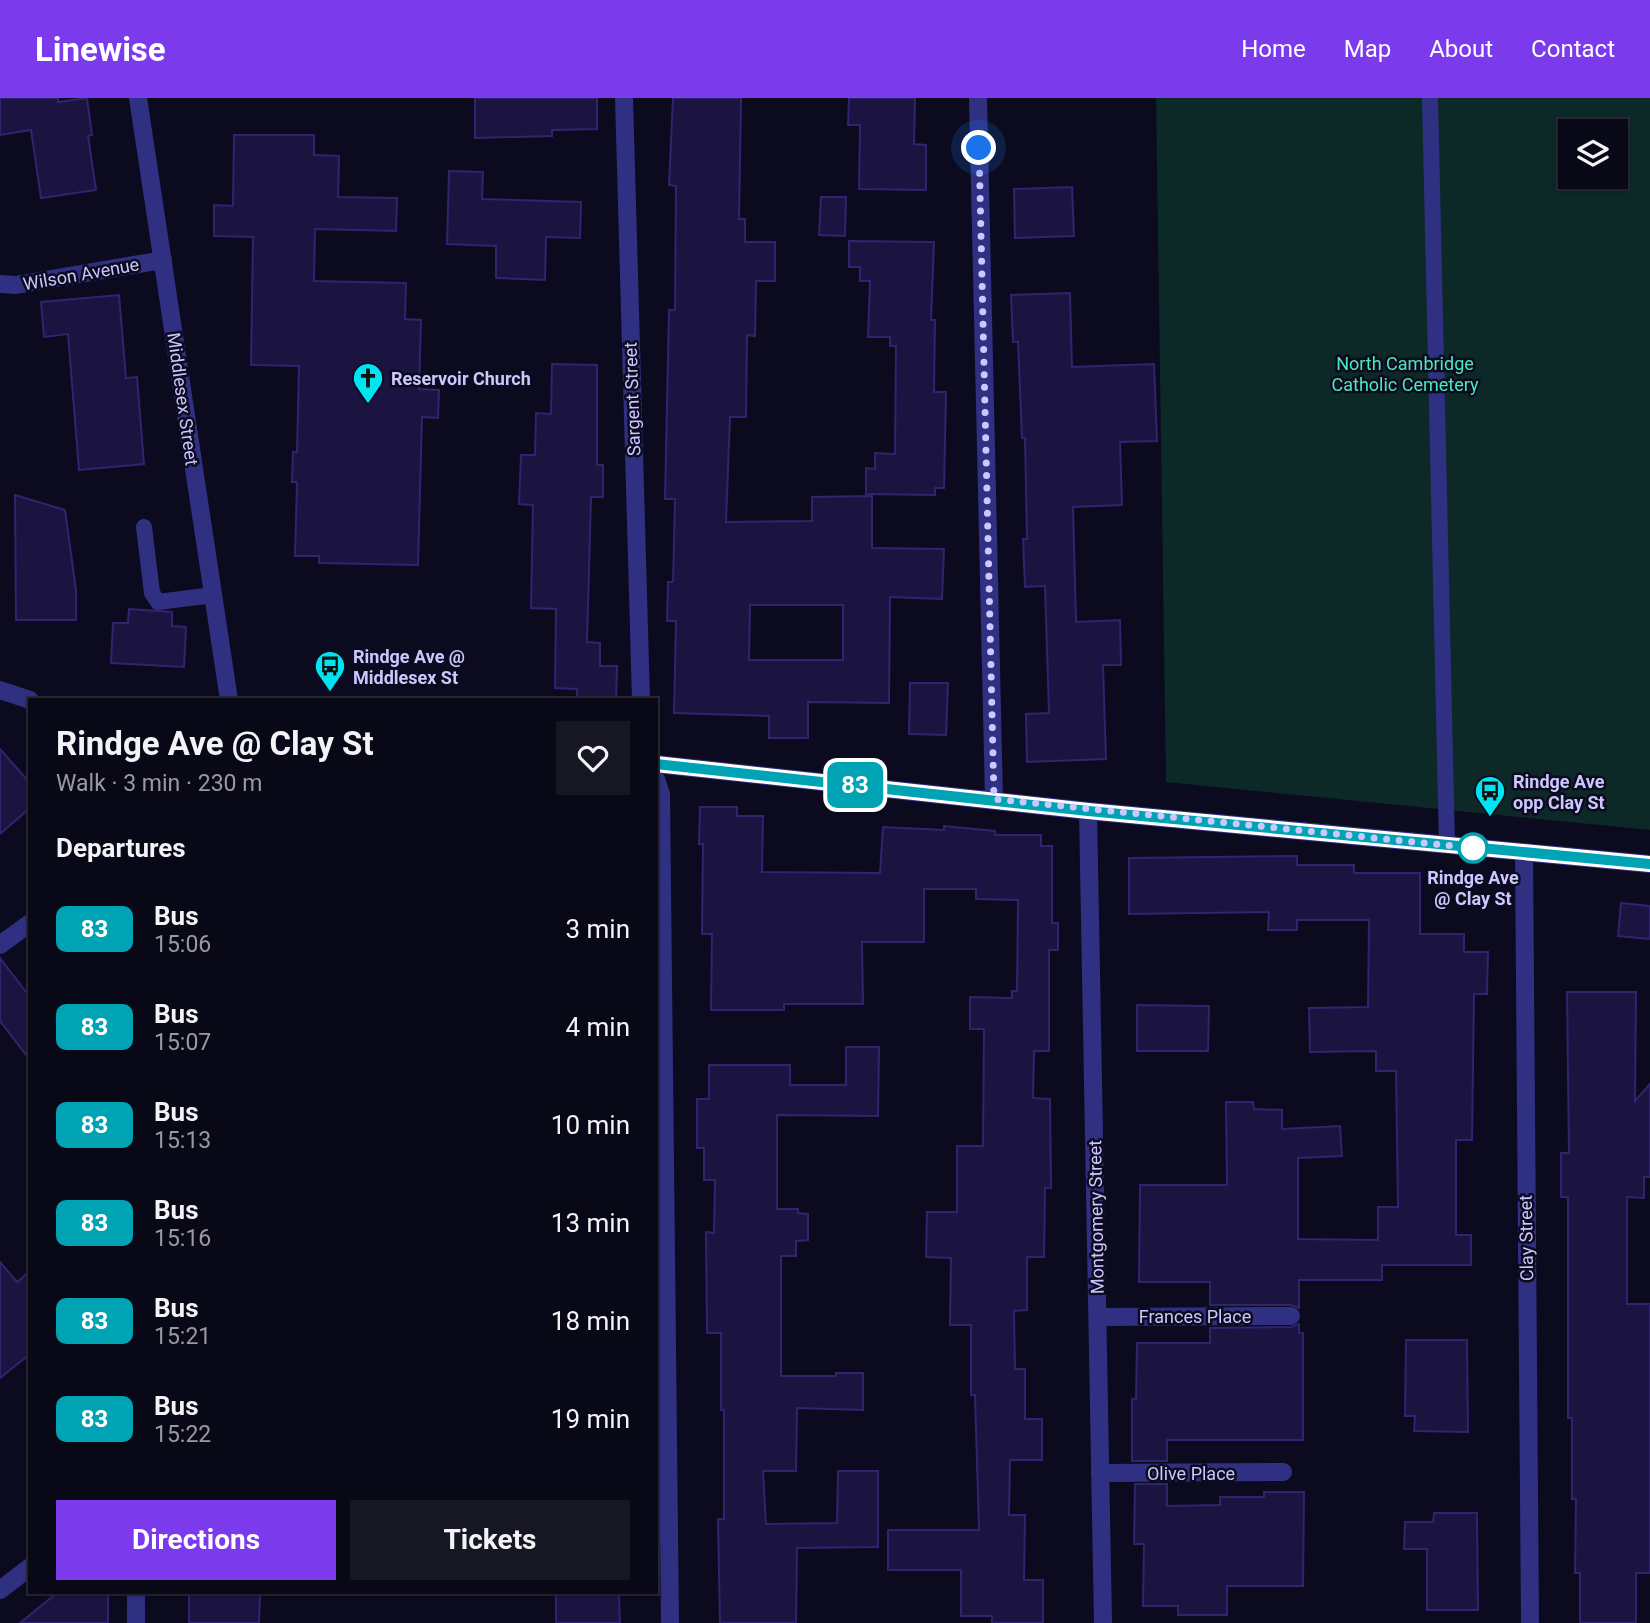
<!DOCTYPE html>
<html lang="en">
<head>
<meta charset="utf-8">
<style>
  :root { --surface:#090816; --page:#171623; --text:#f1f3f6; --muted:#999aa1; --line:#292935; --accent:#7c3aed }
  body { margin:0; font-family:Roboto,sans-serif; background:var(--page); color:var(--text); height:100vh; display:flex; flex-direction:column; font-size:26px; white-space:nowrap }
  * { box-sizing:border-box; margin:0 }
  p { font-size:23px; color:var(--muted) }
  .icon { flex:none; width:38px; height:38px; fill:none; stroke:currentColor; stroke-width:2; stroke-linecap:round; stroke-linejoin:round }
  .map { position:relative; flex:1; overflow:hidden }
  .side { position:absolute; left:28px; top:600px; width:630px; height:896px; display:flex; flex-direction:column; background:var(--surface); border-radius:0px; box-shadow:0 2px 5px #0004,0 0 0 2px var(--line) }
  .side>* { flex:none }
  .badge { padding:0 14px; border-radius:10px; font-size:24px; line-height:46px }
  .controls { position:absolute; left:1558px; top:21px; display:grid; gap:14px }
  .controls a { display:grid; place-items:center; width:70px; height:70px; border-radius:0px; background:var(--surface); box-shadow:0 2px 5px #0004,0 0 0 2px var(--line); font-size:35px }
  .you { position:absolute; width:35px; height:35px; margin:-18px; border:5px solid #fff; border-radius:50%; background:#1a73e8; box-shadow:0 0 0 10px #1a73e833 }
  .map>.badge { position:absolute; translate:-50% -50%; box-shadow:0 0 0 4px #fff }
  h2 { padding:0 28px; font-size:26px; line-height:63px }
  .round { display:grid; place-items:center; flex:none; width:74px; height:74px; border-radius:0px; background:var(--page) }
  .headline { display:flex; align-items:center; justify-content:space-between; height:119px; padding:0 28px }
  h1 { font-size:33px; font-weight:700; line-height:52px }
  .button { display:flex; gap:14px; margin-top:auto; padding:14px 28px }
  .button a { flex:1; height:80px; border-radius:0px; background:var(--accent); color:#fff; font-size:28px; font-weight:700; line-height:80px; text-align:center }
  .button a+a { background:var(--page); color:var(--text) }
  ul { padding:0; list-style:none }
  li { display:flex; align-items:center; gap:21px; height:98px; padding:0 28px }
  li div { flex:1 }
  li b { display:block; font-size:26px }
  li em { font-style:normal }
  li .badge { min-width:77px; font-weight:700; text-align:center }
  header { display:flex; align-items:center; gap:42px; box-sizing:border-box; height:98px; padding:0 35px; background:var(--accent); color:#fff }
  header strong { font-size:33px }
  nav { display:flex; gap:38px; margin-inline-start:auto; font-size:24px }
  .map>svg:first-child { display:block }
</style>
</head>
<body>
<header>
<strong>Linewise</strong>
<nav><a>Home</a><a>Map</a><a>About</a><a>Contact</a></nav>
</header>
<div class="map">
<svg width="1650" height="1525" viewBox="0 0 1650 1525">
  <rect width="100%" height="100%" fill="#0c0a1e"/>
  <path fill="#0c2927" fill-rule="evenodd" d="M 1156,0 L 1650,0 L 1650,732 L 1166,684 ZM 1570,33 L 1615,33 L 1615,79 L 1570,79 Z"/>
  <g fill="#1b1441" stroke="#30246f" stroke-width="2" fill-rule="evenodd">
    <path d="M 0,0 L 58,0 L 58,4 L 87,0 L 92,37 L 88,38 L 96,92 L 41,100 L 31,32 L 0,37 Z"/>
    <path d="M 475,0 L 597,0 L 597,31 L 552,32 L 552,38 L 475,40 Z"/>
    <path d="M 673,0 L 741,0 L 739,121 L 745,121 L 745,144 L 775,144 L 775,183 L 756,183 L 755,238 L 747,237 L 746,319 L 730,319 L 726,424 L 812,423 L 812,399 L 872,398 L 872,450 L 944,451 L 942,501 L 890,499 L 889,605 L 808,604 L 808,640 L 769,640 L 769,618 L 674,615 L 676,523 L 667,523 L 668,484 L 673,484 L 675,401 L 665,401 L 669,212 L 675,212 L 676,88 L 669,87 ZM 750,507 L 843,507 L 843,562 L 749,562 Z"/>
    <path d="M 849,0 L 915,0 L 914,46 L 926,47 L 926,92 L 859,91 L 860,27 L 848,27 Z"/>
    <path d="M 234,37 L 314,37 L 314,57 L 339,58 L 338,99 L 397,100 L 396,133 L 315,131 L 314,183 L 406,185 L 405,221 L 421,222 L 419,291 L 439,292 L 438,320 L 422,319 L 418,467 L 319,465 L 319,458 L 295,458 L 297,384 L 292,384 L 293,354 L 297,354 L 299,268 L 251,267 L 253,139 L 214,138 L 214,107 L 233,108 Z"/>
    <path d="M 449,73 L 483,74 L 482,101 L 581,104 L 580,140 L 546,139 L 545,182 L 496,180 L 496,148 L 447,146 Z"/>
    <path d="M 1072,89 L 1074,138 L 1015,140 L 1014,91 Z"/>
    <path d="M 821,99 L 846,99 L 845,138 L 819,137 Z"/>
    <path d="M 849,143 L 934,144 L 931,222 L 935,222 L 934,294 L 946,294 L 944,390 L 935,390 L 935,397 L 866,396 L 866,370 L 875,371 L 875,355 L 895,356 L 896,248 L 890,248 L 890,239 L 868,239 L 870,183 L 860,183 L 860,169 L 849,169 Z"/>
    <path d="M 1070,195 L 1072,269 L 1154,266 L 1157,343 L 1120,344 L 1122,407 L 1073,409 L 1076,524 L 1120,522 L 1121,567 L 1103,567 L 1106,661 L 1027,664 L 1026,616 L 1049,615 L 1045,488 L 1025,489 L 1023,441 L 1027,441 L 1025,340 L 1022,340 L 1018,244 L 1013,244 L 1011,197 Z"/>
    <path d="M 119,197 L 126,280 L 137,279 L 144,366 L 79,372 L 68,236 L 44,239 L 41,204 Z"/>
    <path d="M 552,266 L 597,267 L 597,367 L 603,367 L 603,399 L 591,399 L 587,544 L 600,545 L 600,568 L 617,568 L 616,602 L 577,602 L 577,591 L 555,590 L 556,511 L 531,510 L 533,407 L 519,406 L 521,357 L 535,357 L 536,315 L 551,316 Z"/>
    <path d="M 15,397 L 65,412 L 76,492 L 76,522 L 16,522 Z"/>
    <path d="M 129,511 L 172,514 L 172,528 L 186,529 L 184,569 L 111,565 L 113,525 L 128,525 Z"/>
    <path d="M 910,585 L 948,585 L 946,637 L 909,636 Z"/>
    <path d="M 0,651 L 30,685 L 30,710 L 0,736 Z"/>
    <path d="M 700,709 L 737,709 L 737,718 L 763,718 L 762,774 L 880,775 L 883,729 L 944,732 L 944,728 L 995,733 L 995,737 L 1041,737 L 1041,748 L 1052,748 L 1052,825 L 1058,825 L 1058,852 L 1049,852 L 1049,953 L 1034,953 L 1033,1000 L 1050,1001 L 1051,1090 L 1045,1090 L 1044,1159 L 1027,1159 L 1027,1212 L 1014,1213 L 1015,1271 L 1025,1271 L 1025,1321 L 1042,1321 L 1042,1362 L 1010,1362 L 1009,1417 L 1025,1417 L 1024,1482 L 1043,1482 L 1043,1525 L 992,1525 L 992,1518 L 961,1518 L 961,1472 L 888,1472 L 888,1432 L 979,1432 L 975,1297 L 971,1297 L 971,1227 L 950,1227 L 951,1160 L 926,1159 L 927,1114 L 957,1114 L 957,1048 L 983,1048 L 984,931 L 970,931 L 970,899 L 1012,900 L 1012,893 L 1017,893 L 1018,802 L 976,801 L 976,791 L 924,791 L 924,844 L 862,844 L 863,906 L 784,906 L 784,912 L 711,912 L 712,836 L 702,836 L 703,746 L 699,746 Z"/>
    <path d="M 1297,758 L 1297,767 L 1354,767 L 1354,775 L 1420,775 L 1420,836 L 1464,836 L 1464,854 L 1488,854 L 1487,896 L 1474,896 L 1472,1042 L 1456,1042 L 1456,1137 L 1471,1137 L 1471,1167 L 1382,1167 L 1382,1182 L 1299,1182 L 1299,1210 L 1291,1207 L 1210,1207 L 1210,1184 L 1139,1184 L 1140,1087 L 1227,1087 L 1226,1004 L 1253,1004 L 1254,1011 L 1282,1012 L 1282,1031 L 1340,1028 L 1342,1058 L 1298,1060 L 1298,1141 L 1378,1142 L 1378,1109 L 1398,1109 L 1396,973 L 1376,973 L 1376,953 L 1310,954 L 1309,910 L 1368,909 L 1369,822 L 1297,822 L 1297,832 L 1268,832 L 1269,814 L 1129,816 L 1129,760 Z"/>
    <path d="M 1621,805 L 1650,808 L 1650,841 L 1618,838 Z"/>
    <path d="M 0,860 L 30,899 L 30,962 L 0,923 Z"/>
    <path d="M 1567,894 L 1636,894 L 1635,1003 L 1650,986 L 1650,1079 L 1644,1079 L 1644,1100 L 1627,1099 L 1627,1206 L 1650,1206 L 1650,1475 L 1636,1475 L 1636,1525 L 1580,1525 L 1580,1475 L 1575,1475 L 1576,1401 L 1572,1401 L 1572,1320 L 1568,1320 L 1568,1099 L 1561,1099 L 1561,1055 L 1569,1055 Z"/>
    <path d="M 1137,907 L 1209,908 L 1208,953 L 1137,953 Z"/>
    <path d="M 846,949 L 879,949 L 878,1018 L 777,1017 L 777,1111 L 798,1111 L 798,1115 L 808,1116 L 808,1142 L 796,1143 L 796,1158 L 781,1158 L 781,1278 L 836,1278 L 836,1275 L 863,1275 L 863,1312 L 797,1310 L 796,1373 L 763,1373 L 766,1426 L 837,1425 L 838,1373 L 878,1373 L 878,1449 L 797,1450 L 796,1525 L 720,1525 L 718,1421 L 724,1421 L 724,1312 L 721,1312 L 721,1235 L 707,1235 L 706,1134 L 714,1135 L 715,1082 L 704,1082 L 704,1050 L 697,1050 L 697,1001 L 709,1001 L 709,967 L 790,967 L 790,987 L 846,987 Z"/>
    <path d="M 0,1164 L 17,1184 L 30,1173 L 30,1256 L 0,1280 Z"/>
    <path d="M 1299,1226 L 1299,1235 L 1303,1235 L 1303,1342 L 1167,1342 L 1167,1363 L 1132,1363 L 1132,1301 L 1136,1301 L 1137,1245 L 1210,1245 L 1210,1230 L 1291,1229 Z"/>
    <path d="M 1406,1242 L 1467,1242 L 1468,1334 L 1414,1333 L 1415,1318 L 1405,1318 Z"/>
    <path d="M 1135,1386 L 1167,1386 L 1167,1408 L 1220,1407 L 1220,1399 L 1264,1399 L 1264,1394 L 1304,1394 L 1303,1488 L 1227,1488 L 1227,1517 L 1178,1517 L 1178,1508 L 1143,1508 L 1144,1446 L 1134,1446 Z"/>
    <path d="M 1434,1415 L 1477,1415 L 1478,1512 L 1427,1512 L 1427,1451 L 1404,1451 L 1405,1424 L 1433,1424 Z"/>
    <path d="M 58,1494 L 108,1494 L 108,1525 L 20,1525 Z"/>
    <path d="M 189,1494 L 260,1497 L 259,1525 L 189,1525 Z"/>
    <path d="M 556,1497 L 619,1497 L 620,1525 L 556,1525 Z"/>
  </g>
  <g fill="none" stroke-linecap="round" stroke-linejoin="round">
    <g stroke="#303082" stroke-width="16">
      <path d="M 1430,0 L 1447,747"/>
      <path d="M 144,429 L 152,495 L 158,504 L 213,497"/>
    </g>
    <g stroke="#303082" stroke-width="18">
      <path d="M 138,0 L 229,602"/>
      <path d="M 624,0 L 641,602"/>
      <path d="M 0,186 L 16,187 L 163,162"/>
      <path d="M 656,681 L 661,696 L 670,1525"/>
      <path d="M 1088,713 L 1103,1525"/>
      <path d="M 1524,755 L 1530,1525"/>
      <path d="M 0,847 L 30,825"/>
      <path d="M 1098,1219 L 1291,1218"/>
      <path d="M 1100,1375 L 1283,1374"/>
      <path d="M 0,1492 L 30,1469"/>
    </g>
    <g stroke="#303082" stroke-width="18">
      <path d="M 978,0 L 994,701"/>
      <path d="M 0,592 L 30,602"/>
      <path d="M 656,666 L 1088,713 L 1650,766"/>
      <path d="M 136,1494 L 136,1525"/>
    </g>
  </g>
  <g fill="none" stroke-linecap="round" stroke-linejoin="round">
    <g stroke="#fff" stroke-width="16">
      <path id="line" d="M 656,666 L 1088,713 L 1650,766"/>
    </g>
    <use href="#line" stroke="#00a3b4" stroke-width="10"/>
    <path stroke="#cbc7ff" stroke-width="7" stroke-dasharray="0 12.6" d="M 979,50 L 994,701 L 1473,750"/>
  </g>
  <defs>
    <g id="church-pin" transform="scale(1.575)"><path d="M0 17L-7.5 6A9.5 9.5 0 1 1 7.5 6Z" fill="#00e4f2" stroke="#0c0a1e"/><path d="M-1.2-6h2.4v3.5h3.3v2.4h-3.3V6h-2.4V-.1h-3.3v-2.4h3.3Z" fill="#111"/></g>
    <g id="bus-pin" transform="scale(1.575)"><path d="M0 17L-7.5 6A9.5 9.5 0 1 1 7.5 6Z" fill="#00e4f2" stroke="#0c0a1e"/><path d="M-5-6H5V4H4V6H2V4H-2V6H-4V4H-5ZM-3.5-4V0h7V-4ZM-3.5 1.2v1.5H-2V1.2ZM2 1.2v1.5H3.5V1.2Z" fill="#111"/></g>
  </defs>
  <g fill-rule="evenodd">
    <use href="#church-pin" x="368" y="280"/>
    <use href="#bus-pin" x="330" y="568"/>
    <use href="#bus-pin" x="1490" y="693"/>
  </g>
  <circle fill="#fff" stroke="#00a3b4" stroke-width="3.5" cx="1473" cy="750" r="14"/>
  <g text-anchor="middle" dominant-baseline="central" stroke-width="5" stroke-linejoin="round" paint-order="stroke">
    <g font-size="18" fill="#cbc7ff" stroke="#0c0a1e">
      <text transform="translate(81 176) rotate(-10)">Wilson Avenue</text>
      <text transform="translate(183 301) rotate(82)">Middlesex Street</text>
      <text transform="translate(632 301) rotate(-92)">Sargent Street</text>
      <text transform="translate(1096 1119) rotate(-91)">Montgomery Street</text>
      <text transform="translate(1526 1140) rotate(-91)">Clay Street</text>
      <text x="1195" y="1218">Frances Place</text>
      <text x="1191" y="1375">Olive Place</text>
    </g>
    <g font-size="18" fill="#48eabb" stroke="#0c0a1e">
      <text x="1405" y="265">North Cambridge<tspan x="1405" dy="21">Catholic Cemetery</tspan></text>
    </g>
    <g font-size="18" font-weight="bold" fill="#cbc7ff" stroke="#0c0a1e" text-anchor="start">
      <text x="391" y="280">Reservoir Church</text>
      <text x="353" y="558">Rindge Ave @<tspan x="353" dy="21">Middlesex St</tspan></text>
      <text x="1513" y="683">Rindge Ave<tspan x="1513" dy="21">opp Clay St</tspan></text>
    </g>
    <g font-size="18" font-weight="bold" fill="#cbc7ff" stroke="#0c0a1e">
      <text x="1473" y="779">Rindge Ave<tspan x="1473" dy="21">@ Clay St</tspan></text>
    </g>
  </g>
</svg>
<div class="controls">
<a><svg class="icon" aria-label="layers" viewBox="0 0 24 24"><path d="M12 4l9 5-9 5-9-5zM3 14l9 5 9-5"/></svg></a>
</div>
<div class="you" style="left:979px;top:50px"></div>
<b class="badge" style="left:855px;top:687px;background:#00a3b4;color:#fff">83</b>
<section class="side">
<div class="headline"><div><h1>Rindge Ave @ Clay St</h1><p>Walk · 3 min · 230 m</p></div><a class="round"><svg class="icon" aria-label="heart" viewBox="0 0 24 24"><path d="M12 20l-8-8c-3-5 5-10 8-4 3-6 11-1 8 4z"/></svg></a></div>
<h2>Departures</h2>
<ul>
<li><span class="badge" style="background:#00a3b4;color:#fff">83</span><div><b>Bus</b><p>15:06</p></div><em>3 min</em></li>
<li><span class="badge" style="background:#00a3b4;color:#fff">83</span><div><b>Bus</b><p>15:07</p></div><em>4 min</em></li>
<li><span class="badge" style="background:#00a3b4;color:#fff">83</span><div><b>Bus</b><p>15:13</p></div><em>10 min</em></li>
<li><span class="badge" style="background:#00a3b4;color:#fff">83</span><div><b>Bus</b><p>15:16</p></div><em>13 min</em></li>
<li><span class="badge" style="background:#00a3b4;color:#fff">83</span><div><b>Bus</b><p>15:21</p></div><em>18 min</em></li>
<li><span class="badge" style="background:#00a3b4;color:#fff">83</span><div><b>Bus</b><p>15:22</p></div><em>19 min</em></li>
</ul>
<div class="button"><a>Directions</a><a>Tickets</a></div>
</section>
</div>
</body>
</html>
